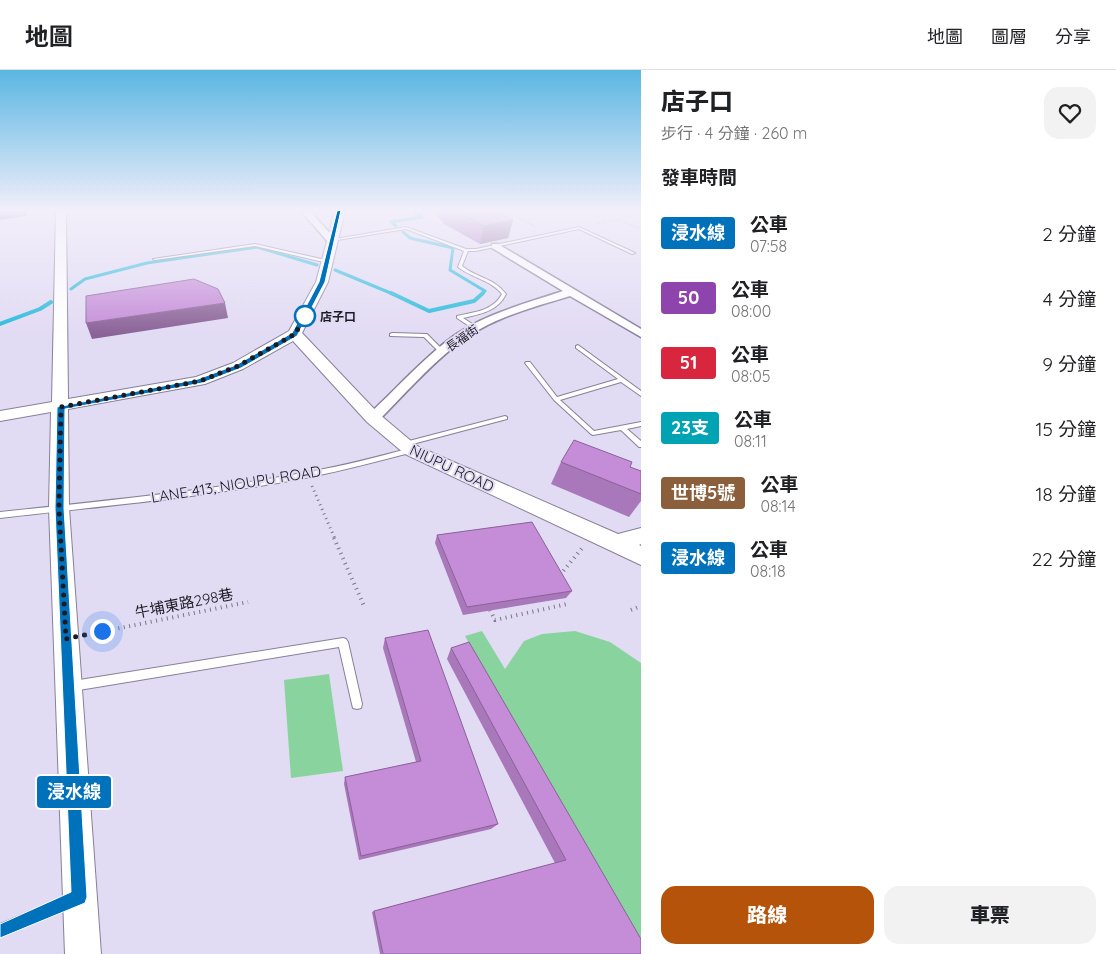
<!DOCTYPE html>
<html lang="zh-TW">
<head>
<meta charset="utf-8">
<style>
  :root { --surface:#fff; --page:#f2f2f2; --text:#202124; --muted:#757577; --line:#e0e0e0; --accent:#b45309 }
  body { margin:0; font-family:Quicksand,"Noto Sans TC",sans-serif; background:var(--page); color:var(--text); height:100vh; display:flex; flex-direction:column; font-size:19px; white-space:nowrap }
  * { box-sizing:border-box; margin:0 }
  p { font-size:16px; color:var(--muted) }
  .icon { flex:none; width:28px; height:28px; fill:none; stroke:currentColor; stroke-width:2; stroke-linecap:round; stroke-linejoin:round }
  .map { position:relative; flex:1; overflow:hidden }
  .drawer { display:flex; flex-direction:column; background:var(--surface); width:475px }
  .drawer>* { flex:none }
  .badge { padding:0 10px; border-radius:4px; font-size:18px; line-height:32px }
  .you { position:absolute; width:25px; height:25px; margin:-12px; border:4px solid #fff; border-radius:50%; background:#1a73e8; box-shadow:0 0 0 8px #1a73e833 }
  .map>.badge { position:absolute; translate:-50% -50%; box-shadow:0 0 0 2px #fff }
  h2 { padding:0 20px; font-size:19px; line-height:45px }
  .round { display:grid; place-items:center; flex:none; width:52px; height:52px; border-radius:15px; background:var(--page) }
  .headline { display:flex; align-items:center; justify-content:space-between; height:85px; padding:0 20px }
  h1 { font-size:24px; font-weight:800; line-height:38px }
  .cta { display:flex; gap:10px; margin-top:auto; padding:10px 20px }
  .cta a { flex:1; height:58px; border-radius:15px; background:var(--accent); color:#fff; font-size:20px; font-weight:800; line-height:58px; text-align:center }
  .cta a+a { background:var(--page); color:var(--text) }
  ul { padding:0; list-style:none }
  li { display:flex; align-items:center; gap:15px; height:65px; padding:0 20px }
  li div { flex:1 }
  li b { display:block; font-size:19px }
  li em { font-style:normal }
  li .badge { min-width:55px; font-weight:700; text-align:center }
  header { display:flex; align-items:center; gap:30px; box-sizing:border-box; height:70px; padding:0 25px; background:var(--surface); border-bottom:1px solid var(--line) }
  header strong { font-size:24px }
  nav { display:flex; gap:28px; margin-inline-start:auto; font-size:18px }
  main { display:flex; flex:1; min-height:0 }
  .map>svg:first-child { display:block }
</style>
</head>
<body>
<header>
<strong>地圖</strong>
<nav><a>地圖</a><a>圖層</a><a>分享</a></nav>
</header>
<main>
<div class="map">
<svg width="641" height="884" viewBox="0 0 641 884">
  <rect width="100%" height="100%" fill="#e2dbf4"/>
  <g fill="#89d49e">
    <path d="M 482,561 L 505,599 L 524,571 L 542,564 L 575,561 L 610,572 L 641,593 L 641,883 L 465,566 Z"/>
    <path d="M 329,604 L 343,701 L 291,708 L 284,610 Z"/>
  </g>
  <g fill="none" stroke-linecap="round" stroke-linejoin="round">
    <g stroke="#26bada" stroke-width="3">
      <path d="M 396,156 L 391,152 L 422,147 L 412,141"/>
      <path d="M 403,162 L 410,168 L 453,178 L 450,200 L 485,221 L 482,224"/>
      <path d="M 335,200 L 393,224"/>
      <path d="M 71,219 L 85,209 L 147,193 L 257,177 L 317,195"/>
    </g>
    <g stroke="#26bada" stroke-width="4">
      <path d="M 391,223 L 429,241 L 474,231 L 483,223"/>
      <path d="M 0,254 L 40,239 L 51,232"/>
    </g>
    <g stroke="#878197" stroke-width="2">
      <g id="service">
        <path d="M 406,157 L 466,179 L 476,179 L 579,157 L 635,183 L 632,184 L 579,159 L 476,181 L 468,181 L 462,196 C 477,208 494,208 506,224 C 498,241 481,244 463,248 L 477,257 L 478,258 L 475,260 L 457,248 L 457,246 C 474,242 493,241 502,224 C 491,210 472,208 458,197 L 464,181 L 406,159 L 331,171 L 329,170 Z"/>
        <path d="M 255,174 L 330,191 L 328,192 L 319,191 L 255,176 L 155,190 L 153,189 Z"/>
        <path d="M 392,263 L 427,264 L 445,282 L 440,283 L 424,267 L 390,266 L 390,264 Z"/>
        <path d="M 578,275 L 641,321 L 641,326 L 621,312 L 560,330 L 594,361 L 641,352 L 641,356 L 627,359 L 641,371 L 641,377 L 639,377 L 621,360 L 593,365 L 591,364 L 554,330 L 525,293 L 526,292 L 530,292 L 557,327 L 618,309 L 576,278 L 576,276 Z"/>
        <path d="M 505,346 L 507,347 L 507,349 L 405,376 L 402,374 L 405,372 Z"/>
        <path d="M 411,378 L 414,380 L 413,382 C 379,391 345,400 310,407 C 208,427 103,436 0,448 L 0,442 C 103,431 206,421 308,402 C 343,396 377,387 411,378 Z"/>
        <path d="M 343,568 L 346,569 L 348,572 L 362,634 L 361,638 L 357,639 L 353,638 L 352,634 L 339,577 L 73,621 L 70,619 L 68,616 L 70,613 L 73,611 Z"/>
        <path d="M 72,824 L 76,826 L 78,830 L 76,834 L 0,866 L 0,854 Z"/>
      </g>
    </g>
    <g stroke="#878197" stroke-width="3">
      <g id="minor">
        <path d="M 301,141 L 310,141 L 334,168 L 334,172 L 328,172 Z"/>
        <path d="M 492,174 L 498,174 L 641,259 L 641,267 L 570,226 C 531,238 487,249 455,276 C 427,298 403,326 378,351 L 368,351 L 366,348 L 368,345 C 394,321 419,293 447,271 C 480,245 524,234 563,221 L 492,178 Z"/>
      </g>
    </g>
    <g stroke="#878197" stroke-width="2">
      <path id="tertiary" d="M 56,141 L 66,141 L 68,329 L 196,307 L 233,293 L 289,261 L 316,212 L 335,141 L 345,141 L 328,212 L 302,263 L 379,344 L 417,376 L 618,464 L 641,458 L 641,474 L 639,475 L 641,476 L 641,495 L 405,384 L 367,352 L 293,271 L 243,299 L 205,314 L 68,339 L 69,438 L 101,884 L 65,884 L 49,438 L 51,342 L 0,351 L 0,341 L 52,332 Z"/>
    </g>
    <g stroke="#7b7686" stroke-width="2" stroke-dasharray="0.5 2" stroke-linecap="butt">
      <path d="M 506,141 L 536,157"/>
      <path d="M 597,154 L 618,150 L 641,159"/>
    </g>
    <path stroke="#7b7686" stroke-width="3" stroke-dasharray="1 4" stroke-linecap="butt" d="M 312,416 L 335,469"/>
    <g stroke="#7b7686" stroke-width="4" stroke-dasharray="1 4.5" stroke-linecap="butt">
      <path d="M 334,468 L 364,536"/>
      <path d="M 560,505 L 583,477"/>
      <path d="M 490,540 L 495,550 L 567,534"/>
      <path d="M 631,540 L 641,536"/>
      <path d="M 86,565 L 248,532"/>
    </g>
    <use href="#service" fill="#fff" fill-rule="evenodd"/>
    <use href="#minor" fill="#fff" fill-rule="evenodd"/>
    <use href="#tertiary" fill="#fff" fill-rule="evenodd"/>
  </g>
  <g fill="#a978ba">
    <path d="M 434,141 L 500,141 L 497,142 L 513,150 L 508,168 L 480,174 L 444,154 Z"/>
    <path d="M 561,392 L 630,397 L 641,401 L 641,431 L 629,447 L 551,414 Z"/>
    <path d="M 437,465 L 572,521 L 566,528 L 463,545 L 435,473 Z"/>
    <path d="M 385,568 L 498,754 L 491,759 L 359,790 L 344,714 L 345,707 L 416,692 L 383,578 Z"/>
    <path d="M 451,578 L 641,884 L 380,884 L 372,842 L 374,841 L 555,793 L 447,589 Z"/>
  </g>
  <g fill="#8a6297">
    <path d="M 0,141 L 27,141 L 27,146 L 0,150 Z"/>
    <path d="M 513,150 L 508,168 L 480,174 L 484,156 Z"/>
    <path d="M 225,233 L 228,248 L 92,269 L 86,253 Z"/>
  </g>
  <g fill="#c58cd8" stroke="#8a6297">
    <path d="M 456,141 L 495,141 L 513,150 L 484,156 Z"/>
    <path d="M 194,209 L 218,219 L 225,233 L 86,253 L 86,226 Z"/>
    <path d="M 574,370 L 632,392 L 630,397 L 641,401 L 641,424 L 561,392 Z"/>
    <path d="M 532,452 L 572,521 L 467,537 L 437,465 Z"/>
    <path d="M 428,560 L 498,754 L 361,786 L 345,707 L 421,691 L 385,568 Z"/>
    <path d="M 469,572 L 641,869 L 641,884 L 383,884 L 374,841 L 566,790 L 451,578 Z"/>
  </g>
  <linearGradient id="sky" x2="0" y2="1"><stop stop-color="#5ab6e2"/><stop offset="0.53" stop-color="#f2effa"/><stop offset="1" stop-color="#f2effa" stop-opacity="0"/></linearGradient>
  <rect width="641" height="265" fill="url(#sky)"/>
  <path fill="#0072bc" stroke="#fff" d="M 341,140 L 325,212 L 297,266 L 241,298 L 202,313 L 65,339 L 64,438 L 87,827 L 85,833 L 0,868 L 0,854 L 71,822 L 55,438 L 57,337 L 198,309 L 236,295 L 292,263 L 319,212 L 337,141 Z"/>
  <g fill="none" stroke-linecap="round" stroke-linejoin="round">
    <path stroke="#1c1a22" stroke-width="5" stroke-dasharray="0 9" d="M 102,561 L 66,569 L 59,438 L 61,337 L 200,311 L 238,296 L 295,264 L 305,246"/>
  </g>
  <circle fill="#fff" stroke="#0072bc" stroke-width="2.5" cx="305" cy="246" r="10"/>
  <g text-anchor="middle" dominant-baseline="central" stroke-width="4" stroke-linejoin="round" paint-order="stroke">
    <g font-size="12" font-weight="bold" fill="#1c1a22" stroke="#e2dbf4" text-anchor="start">
      <text x="320" y="246">店子口</text>
    </g>
    <g font-size="12" fill="#1c1a22" stroke="#e2dbf4">
      <text transform="translate(462 268) rotate(-35)">長福街</text>
    </g>
    <g font-size="15" fill="#1c1a22" stroke="#e2dbf4">
      <text transform="translate(452 398) rotate(25)">NIUPU ROAD</text>
      <text transform="translate(236 414) rotate(-9)">LANE 413, NIOUPU ROAD</text>
      <text transform="translate(184 533) rotate(-11)">牛埔東路298巷</text>
    </g>
  </g>
</svg>
<div class="you" style="left:102px;top:561px"></div>
<b class="badge" style="left:74px;top:722px;background:#0072bc;color:#fff">浸水線</b>
</div>
<section class="drawer">
<div class="headline"><div><h1>店子口</h1><p>步行 · 4 分鐘 · 260 m</p></div><a class="round"><svg class="icon" aria-label="heart" viewBox="0 0 24 24"><path d="M12 20l-8-8c-3-5 5-10 8-4 3-6 11-1 8 4z"/></svg></a></div>
<h2>發車時間</h2>
<ul>
<li><span class="badge" style="background:#0072bc;color:#fff">浸水線</span><div><b>公車</b><p>07:58</p></div><em>2 分鐘</em></li>
<li><span class="badge" style="background:#8e44ad;color:#fff">50</span><div><b>公車</b><p>08:00</p></div><em>4 分鐘</em></li>
<li><span class="badge" style="background:#d7263d;color:#fff">51</span><div><b>公車</b><p>08:05</p></div><em>9 分鐘</em></li>
<li><span class="badge" style="background:#00a3b4;color:#fff">23支</span><div><b>公車</b><p>08:11</p></div><em>15 分鐘</em></li>
<li><span class="badge" style="background:#8b5e3c;color:#fff">世博5號</span><div><b>公車</b><p>08:14</p></div><em>18 分鐘</em></li>
<li><span class="badge" style="background:#0072bc;color:#fff">浸水線</span><div><b>公車</b><p>08:18</p></div><em>22 分鐘</em></li>
</ul>
<div class="cta"><a>路線</a><a>車票</a></div>
</section>
</main>
</body>
</html>
